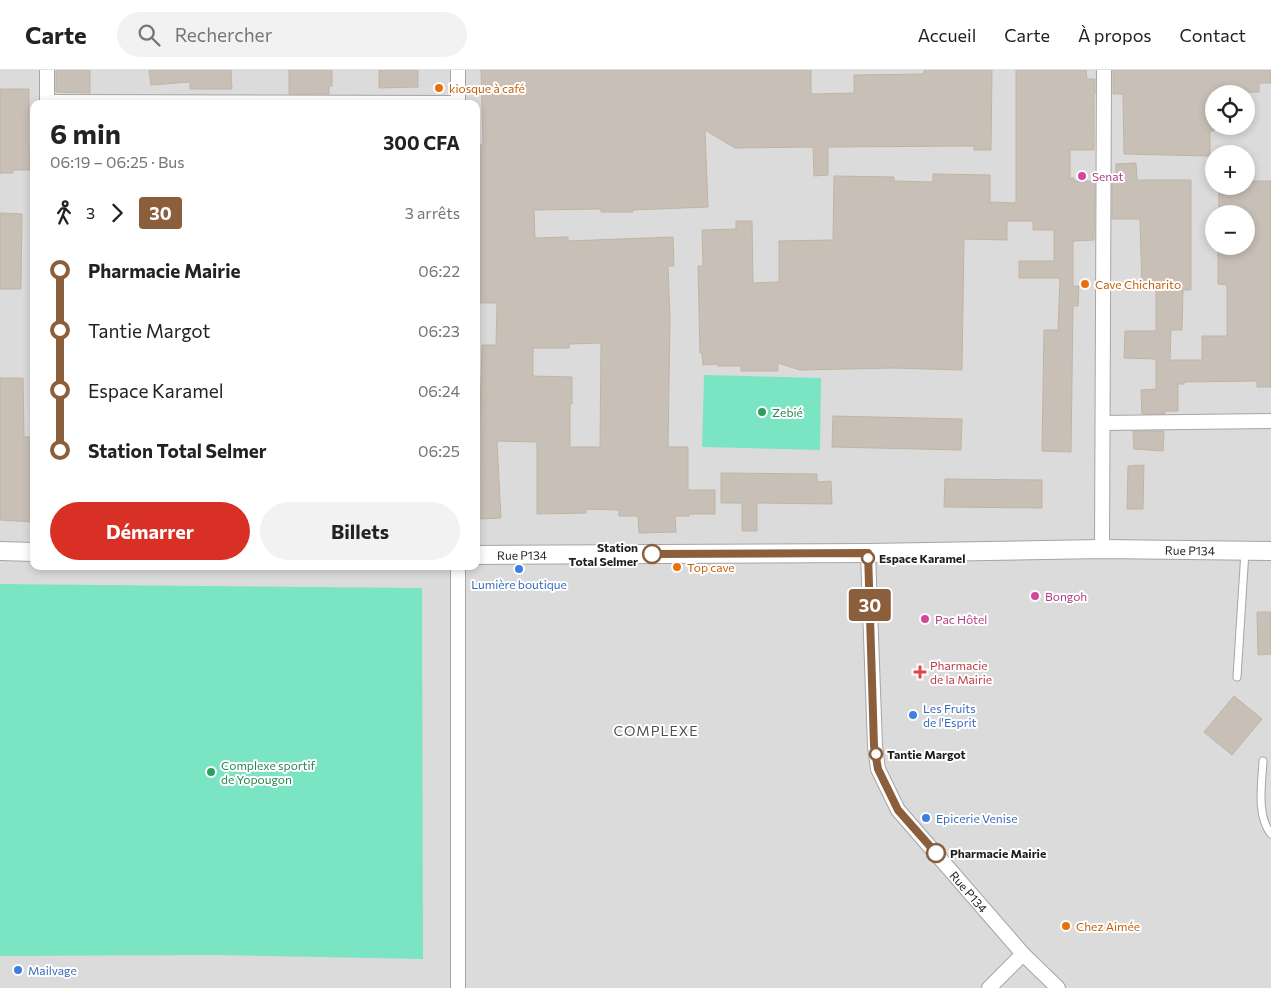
<!DOCTYPE html>
<html lang="fr">
<head>
<meta charset="utf-8">
<style>
  :root { --surface:#fff; --page:#f2f2f2; --text:#222; --muted:#767676; --line:#e0e0e0; --accent:#d93025 }
  body { margin:0; font-family:Commissioner,sans-serif; background:var(--page); color:var(--text); height:100vh; display:flex; flex-direction:column; font-size:19px; white-space:nowrap }
  * { box-sizing:border-box; margin:0 }
  p { font-size:16px; color:var(--muted) }
  .icon { flex:none; width:28px; height:28px; fill:none; stroke:currentColor; stroke-width:2; stroke-linecap:round; stroke-linejoin:round }
  .map { position:relative; flex:1; overflow:hidden }
  .drawer { position:absolute; left:30px; top:30px; width:450px; height:470px; display:flex; flex-direction:column; background:var(--surface); border-radius:10px; box-shadow:0 2px 8px #0003 }
  .drawer>* { flex:none }
  .badge { padding:0 10px; border-radius:4px; font-size:18px; line-height:32px }
  .tools { position:absolute; left:1205px; top:15px; display:grid; gap:10px }
  .tools a { display:grid; place-items:center; width:50px; height:50px; border-radius:50%; background:var(--surface); box-shadow:0 2px 8px #0003; font-size:25px }
  .map>.badge { position:absolute; translate:-50% -50%; box-shadow:0 0 0 2px #fff }
  .legs { display:flex; align-items:center; gap:8px; height:55px; padding:0 20px; font-size:16px }
  .legs p { margin-inline-start:auto }
  .summary { display:flex; align-items:center; justify-content:space-between; height:85px; padding:0 20px }
  h1 { font-size:28px; font-weight:700; line-height:38px }
  .cta { display:flex; gap:10px; margin-top:auto; padding:10px 20px }
  .cta a { flex:1; height:58px; border-radius:30px; background:var(--accent); color:#fff; font-size:20px; font-weight:700; line-height:58px; text-align:center }
  .cta a+a { background:var(--page); color:var(--text) }
  ul { padding:0 20px; list-style:none }
  li { display:flex; align-items:center; gap:18px; height:60px; font-size:19px }
  li i { display:grid; place-items:center; width:8px; height:100%; margin:0 6px; background:currentColor }
  li i::after { content:''; width:12px; height:12px; margin:-6px; border:4px solid; border-radius:50%; background:var(--surface) }
  li p { margin-inline-start:auto }
  li:first-child i { background:linear-gradient(#0000 50%,currentColor 0) }
  li:last-child i { background:linear-gradient(currentColor 50%,#0000 0) }
  header { display:flex; align-items:center; gap:30px; box-sizing:border-box; height:70px; padding:0 25px; background:var(--surface); border-bottom:1px solid var(--line) }
  header strong { font-size:24px }
  nav { display:flex; gap:28px; margin-inline-start:auto; font-size:18px }
  .search { width:350px; height:45px; background:var(--page); display:flex; align-items:center; gap:12px; box-sizing:border-box; padding:0 18px; border-radius:28px; color:var(--muted); font-size:19px }
  .map>svg:first-child { display:block }
</style>
</head>
<body>
<header>
<strong>Carte</strong>
<div class="search"><svg class="icon" aria-label="search" viewBox="0 0 24 24"><circle cx="10" cy="10" r="6"/><path d="M15 15l6 6"/></svg>Rechercher</div>
<nav><a>Accueil</a><a>Carte</a><a>À propos</a><a>Contact</a></nav>
</header>
<div class="map">
<svg width="1271" height="918" viewBox="0 0 1271 918">
  <rect width="100%" height="100%" fill="#f0ece3"/>
  <path fill="#dcdbdb" fill-rule="evenodd" d="M 0,0 L 1271,0 L 1271,918 L 0,918 ZM 1214,24 L 1246,24 L 1246,56 L 1214,56 ZM 34,34 L 476,34 L 476,496 L 34,496 ZM 1214,84 L 1246,84 L 1246,116 L 1214,116 ZM 1214,144 L 1246,144 L 1246,176 L 1214,176 Z"/>
  <g fill="#7be4c3">
    <path d="M 704,305 L 821,308 L 820,380 L 702,377 Z"/>
    <path d="M 0,514 L 422,518 L 423,889 L 215,885 L 0,886 Z"/>
  </g>
  <g fill="#c8bfb6" stroke="#c2b4a4" fill-rule="evenodd">
    <path d="M 56,0 L 90,0 L 90,23 L 56,22 Z"/>
    <path d="M 149,0 L 231,0 L 232,19 L 190,19 L 190,12 L 151,15 Z"/>
    <path d="M 289,0 L 332,0 L 332,16 L 329,16 L 329,24 L 289,24 Z"/>
    <path d="M 379,0 L 418,0 L 418,17 L 379,18 Z"/>
    <path d="M 481,0 L 811,0 L 811,24 L 854,23 L 854,5 L 924,4 L 924,0 L 992,0 L 991,80 L 974,80 L 974,76 L 828,77 L 828,105 L 814,106 L 813,77 L 735,78 L 705,60 L 708,137 L 633,140 L 633,142 L 601,142 L 601,139 L 534,140 L 535,168 L 568,167 L 568,171 L 673,167 L 674,196 L 668,196 L 670,249 L 668,377 L 688,377 L 688,420 L 715,420 L 715,444 L 689,444 L 689,446 L 675,446 L 676,462 L 639,463 L 638,446 L 619,446 L 619,440 L 586,439 L 586,443 L 537,444 L 537,372 L 497,371 L 501,448 L 479,449 L 478,405 L 480,405 L 479,378 L 482,275 L 496,275 L 497,235 L 496,233 L 480,233 L 480,75 L 483,75 ZM 601,273 L 600,377 L 570,377 L 570,334 L 572,334 L 572,307 L 533,306 L 533,278 L 569,278 L 569,274 Z"/>
    <path d="M 1016,0 L 1086,0 L 1087,9 L 1095,9 L 1095,24 L 1094,24 L 1094,80 L 1070,80 L 1070,108 L 1074,108 L 1074,111 L 1095,111 L 1094,170 L 1073,171 L 1073,216 L 1079,216 L 1078,236 L 1073,236 L 1071,382 L 1042,381 L 1044,260 L 1058,260 L 1060,208 L 1019,208 L 1019,191 L 1054,191 L 1054,160 L 1033,160 L 1033,151 L 1007,151 L 1007,170 L 964,169 L 962,300 L 893,298 L 800,300 L 778,293 L 778,301 L 741,301 L 741,296 L 718,296 L 717,294 L 703,295 L 702,283 L 700,283 L 698,196 L 703,196 L 702,160 L 736,159 L 736,151 L 752,151 L 753,213 L 779,212 L 779,171 L 833,170 L 834,106 L 894,107 L 894,111 L 933,112 L 933,104 L 990,105 L 990,132 L 1016,133 Z"/>
    <path d="M 1113,0 L 1271,0 L 1271,13 L 1259,13 L 1259,22 L 1214,23 L 1214,61 L 1210,61 L 1210,86 L 1124,84 L 1123,24 L 1113,24 Z"/>
    <path d="M 0,19 L 29,19 L 29,80 L 33,80 L 33,100 L 13,100 L 13,103 L 0,103 Z"/>
    <path d="M 1136,93 L 1137,110 L 1191,110 L 1191,220 L 1183,220 L 1182,260 L 1171,260 L 1170,290 L 1202,290 L 1202,266 L 1227,266 L 1227,215 L 1218,214 L 1218,176 L 1246,176 L 1246,144 L 1219,144 L 1219,116 L 1246,116 L 1246,111 L 1271,111 L 1271,317 L 1257,317 L 1257,311 L 1184,312 L 1184,314 L 1178,314 L 1178,341 L 1165,341 L 1165,344 L 1142,344 L 1141,320 L 1156,319 L 1156,289 L 1124,288 L 1125,261 L 1156,261 L 1156,220 L 1142,220 L 1140,149 L 1112,149 L 1112,112 L 1116,112 L 1116,94 Z"/>
    <path d="M 0,143 L 22,144 L 21,219 L 0,219 Z"/>
    <path d="M 0,308 L 23,308 L 24,367 L 34,367 L 34,452 L 0,450 Z"/>
    <path d="M 833,346 L 962,349 L 961,380 L 832,377 Z"/>
    <path d="M 1133,361 L 1164,361 L 1163,381 L 1134,379 Z"/>
    <path d="M 1144,395 L 1143,439 L 1127,439 L 1128,396 Z"/>
    <path d="M 721,403 L 817,404 L 817,412 L 831,411 L 832,434 L 757,433 L 757,461 L 742,461 L 742,433 L 721,433 Z"/>
    <path d="M 945,409 L 1042,410 L 1042,438 L 944,437 Z"/>
    <path d="M 1257,542 L 1271,542 L 1271,584 L 1258,585 Z"/>
    <path d="M 1234,626 L 1262,649 L 1232,685 L 1204,662 Z"/>
  </g>
  <g fill="none" stroke-linecap="round" stroke-linejoin="round">
    <g stroke="#a5a5a5" stroke-width="9">
      <g id="service">
        <path d="M 1237,607 L 1245,481"/>
        <path d="M 1263,691 C 1262,713 1256,745 1271,764"/>
      </g>
    </g>
    <g stroke="#a5a5a5" stroke-width="16">
      <g id="minor">
        <path d="M 47,32 L 458,33"/>
        <path d="M 47,34 L 47,0"/>
        <path d="M 458,34 L 458,0"/>
        <path d="M 1103,353 L 1271,351"/>
        <path d="M 1102,479 L 1104,0"/>
        <path id="s1" d="M 868,483 L 875,676 L 878,699 L 898,740 L 1023,884 L 1058,918"/>
        <path d="M 458,496 L 458,918"/>
        <path d="M 989,918 L 1023,884"/>
      </g>
    </g>
    <g stroke="#a5a5a5" stroke-width="20">
      <g id="tertiary">
        <path d="M 0,481 L 34,482"/>
        <path id="s2" d="M 476,485 L 868,483 L 1102,479 L 1271,481"/>
      </g>
    </g>
    <use href="#service" stroke="#fff" stroke-width="7"/>
    <use href="#minor" stroke="#fff" stroke-width="14"/>
    <use href="#tertiary" stroke="#fff" stroke-width="18"/>
  </g>
  <g fill="none" stroke-linecap="round" stroke-linejoin="round">
    <g stroke="#fff" stroke-width="11">
      <path id="line-1" d="M 652,484 L 868,483 L 874,676 L 878,699 L 898,740 L 936,783"/>
    </g>
    <use href="#line-1" stroke="#8b5e3c" stroke-width="8"/>
  </g>
  <g fill="#e8710a" stroke="#fff" stroke-width="2">
    <circle cx="439" cy="18" r="5"/>
    <circle cx="1085" cy="214" r="5"/>
    <circle cx="677" cy="497" r="5"/>
    <circle cx="1066" cy="856" r="5"/>
  </g>
  <g fill="#d1479c" stroke="#fff" stroke-width="2">
    <circle cx="1082" cy="106" r="5"/>
    <circle cx="1035" cy="526" r="5"/>
    <circle cx="925" cy="549" r="5"/>
  </g>
  <g fill="#2e9e5b" stroke="#fff" stroke-width="2">
    <circle cx="762" cy="342" r="5"/>
    <circle cx="211" cy="702" r="5"/>
  </g>
  <g fill="#fff" stroke="#8b5e3c" stroke-width="2.5">
    <circle cx="652" cy="484" r="9"/>
    <circle cx="868" cy="488" r="6"/>
    <circle cx="876" cy="684" r="6"/>
    <circle cx="936" cy="783" r="9"/>
  </g>
  <g fill="#3f7fe0" stroke="#fff" stroke-width="2">
    <circle cx="519" cy="499" r="5"/>
    <circle cx="913" cy="645" r="5"/>
    <circle cx="926" cy="748" r="5"/>
    <circle cx="18" cy="900" r="5"/>
  </g>
  <path fill="#e0444e" stroke="#fff" stroke-width="2" d="M917.5 594.5h5v5h5v5h-5v5h-5v-5h-5v-5h5z"/>
  <g text-anchor="middle" dominant-baseline="central" stroke-width="4" stroke-linejoin="round" paint-order="stroke">
    <g font-size="12" fill="#c56008" stroke="#fff" text-anchor="start">
      <text x="449" y="18">kiosque à café</text>
      <text x="1095" y="214">Cave Chicharito</text>
      <text x="687" y="497">Top cave</text>
      <text x="1076" y="856">Chez Aimée</text>
    </g>
    <g font-size="12" fill="#b23c85" stroke="#fff" text-anchor="start">
      <text x="1092" y="106">Senat</text>
      <text x="1045" y="526">Bongoh</text>
      <text x="935" y="549">Pac Hôtel</text>
    </g>
    <g font-size="12" fill="#27864d" stroke="#fff" text-anchor="start">
      <text x="772" y="342">Zebié</text>
      <text x="221" y="695">Complexe sportif<tspan x="221" dy="14">de Yopougon</tspan></text>
    </g>
    <g font-size="12" font-weight="bold" fill="#1e1e1e" stroke="#fff" text-anchor="start">
      <text x="638" y="477" text-anchor="end">Station<tspan x="638" dy="14">Total Selmer</tspan></text>
      <text x="879" y="488">Espace Karamel</text>
      <text x="887" y="684">Tantie Margot</text>
      <text x="950" y="783">Pharmacie Mairie</text>
    </g>
    <g font-size="12" fill="#1e1e1e" stroke="#fff">
      <text stroke="none"><textPath href="#s2" startOffset="714">Rue P134</textPath></text>
      <text stroke="none"><textPath href="#s2" startOffset="46">Rue P134</textPath></text>
      <text stroke="none"><textPath href="#s1" startOffset="370">Rue P134</textPath></text>
    </g>
    <g font-size="12" fill="#366cbe" stroke="#fff" text-anchor="start">
      <text x="519" y="514" text-anchor="middle">Lumière boutique</text>
      <text x="923" y="638">Les Fruits<tspan x="923" dy="14">de l'Esprit</tspan></text>
      <text x="936" y="748">Epicerie Venise</text>
      <text x="28" y="900">Mailvage</text>
    </g>
    <g font-size="12" fill="#be3a42" stroke="#fff" text-anchor="start">
      <text x="930" y="595">Pharmacie<tspan x="930" dy="14">de la Mairie</tspan></text>
    </g>
    <g font-size="14" letter-spacing="1" fill="#515151" stroke="#fff">
      <text x="656" y="660">COMPLEXE</text>
    </g>
  </g>
</svg>
<div class="tools">
<a><svg class="icon" aria-label="locate" viewBox="0 0 24 24"><circle cx="12" cy="12" r="6"/><path d="M12 2v4M12 18v4M2 12h4M18 12h4"/></svg></a>
<a>+</a>
<a>−</a>
</div>
<b class="badge" style="left:870px;top:535px;background:#8b5e3c;color:#fff">30</b>
<section class="drawer">
<div class="summary"><div><h1>6 min</h1><p>06:19 – 06:25 · Bus</p></div><b>300 CFA</b></div>
<div class="legs"><svg class="icon" aria-label="walk" viewBox="0 0 24 24"><circle cx="13" cy="4" r="2"/><path d="M13 8l-2 6 4 7M11 14l-3 7M7 12l3-4h3l4 4"/></svg>3<svg class="icon" aria-label="forward" viewBox="0 0 24 24"><path d="M9 5l7 7-7 7"/></svg><b class="badge" style="background:#8b5e3c;color:#fff">30</b><p>3 arrêts</p></div>
<ul>
<li><i style="color:#8b5e3c"></i><b>Pharmacie Mairie</b><p>06:22</p></li>
<li><i style="color:#8b5e3c"></i><span>Tantie Margot</span><p>06:23</p></li>
<li><i style="color:#8b5e3c"></i><span>Espace Karamel</span><p>06:24</p></li>
<li><i style="color:#8b5e3c"></i><b>Station Total Selmer</b><p>06:25</p></li>
</ul>
<div class="cta"><a>Démarrer</a><a>Billets</a></div>
</section>
</div>
</body>
</html>
